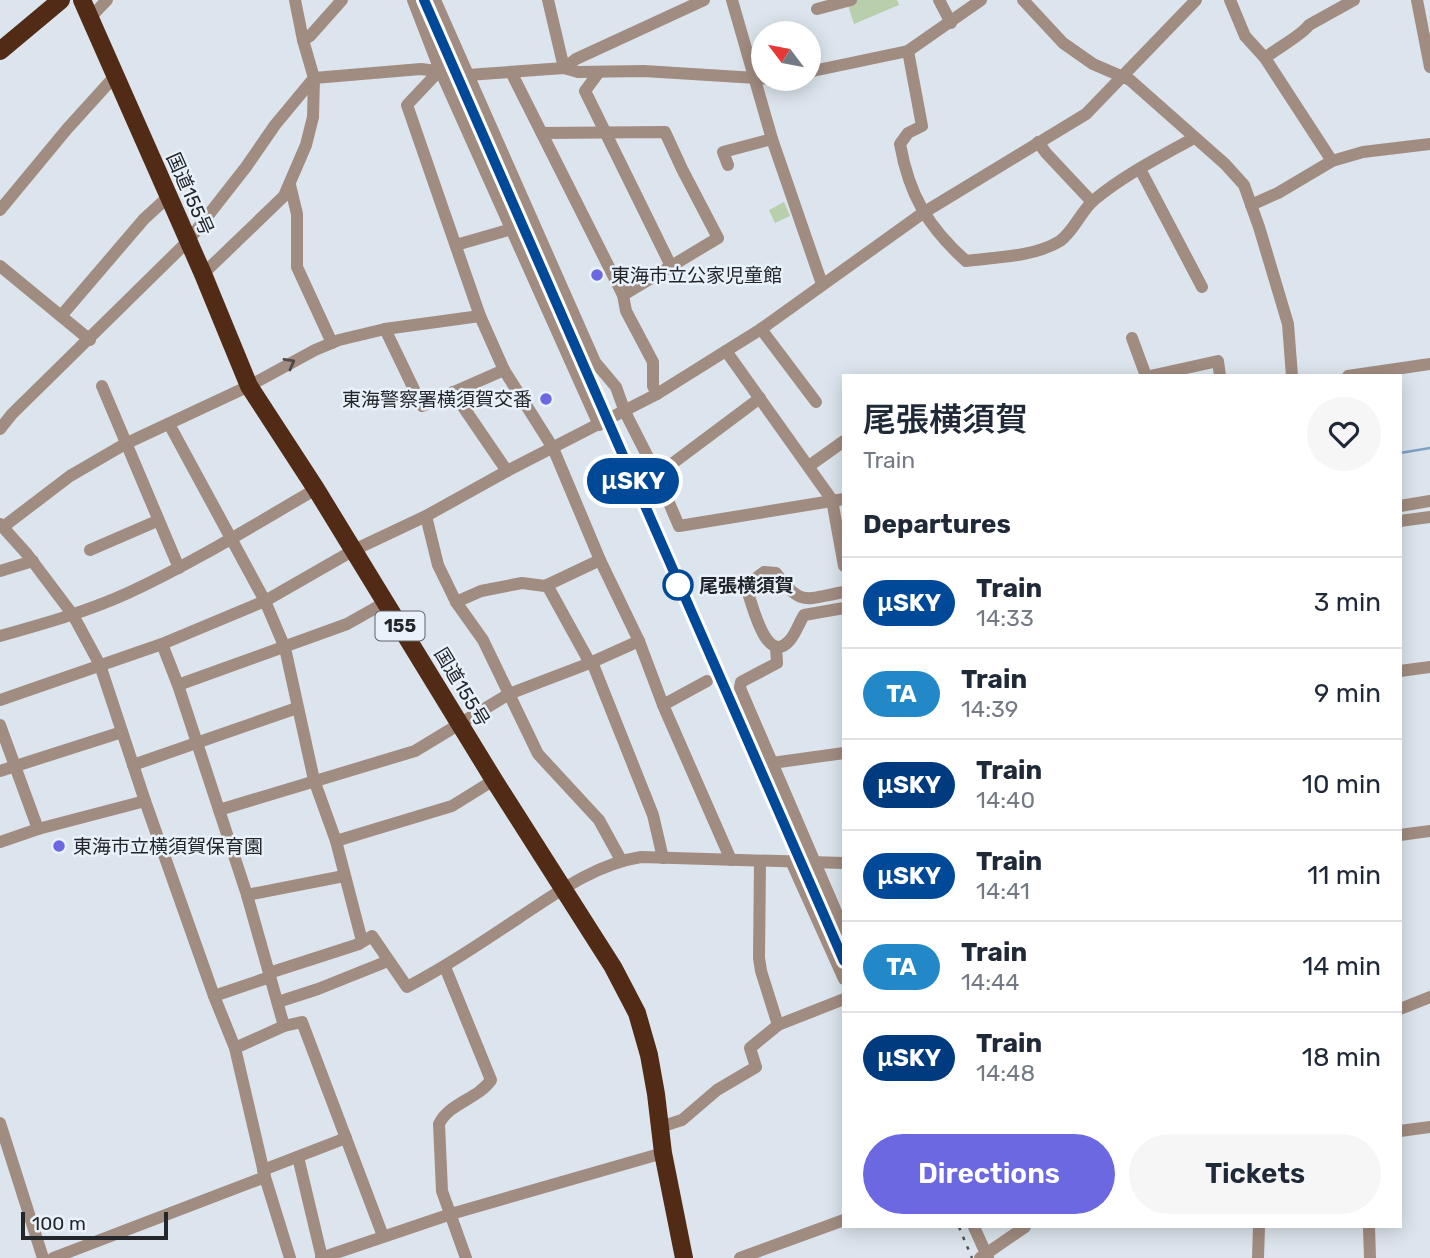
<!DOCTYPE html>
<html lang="en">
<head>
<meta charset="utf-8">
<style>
  :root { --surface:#fff; --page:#f6f6f7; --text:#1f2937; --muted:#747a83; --line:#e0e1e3; --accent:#6b68e1 }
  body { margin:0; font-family:Rubik,"Noto Sans JP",sans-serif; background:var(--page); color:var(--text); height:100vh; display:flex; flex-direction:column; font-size:26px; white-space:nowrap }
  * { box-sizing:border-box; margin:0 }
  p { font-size:23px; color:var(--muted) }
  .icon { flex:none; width:38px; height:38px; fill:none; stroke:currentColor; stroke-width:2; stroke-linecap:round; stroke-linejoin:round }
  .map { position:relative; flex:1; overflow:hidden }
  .drawer { position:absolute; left:842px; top:374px; width:560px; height:854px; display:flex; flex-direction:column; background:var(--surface); border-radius:0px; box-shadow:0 4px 18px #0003 }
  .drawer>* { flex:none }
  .badge { padding:0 14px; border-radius:23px; font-size:24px; line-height:46px }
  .needle { width:46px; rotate:302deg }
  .fabs { position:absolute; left:751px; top:21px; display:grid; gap:14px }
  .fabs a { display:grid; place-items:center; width:70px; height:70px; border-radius:50%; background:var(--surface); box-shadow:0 4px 18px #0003; font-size:35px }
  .scale { position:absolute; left:21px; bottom:18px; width:147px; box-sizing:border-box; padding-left:7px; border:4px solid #23262a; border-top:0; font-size:19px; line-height:24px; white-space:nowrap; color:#23262a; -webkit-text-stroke:5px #e9f2fa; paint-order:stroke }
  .map>.badge { position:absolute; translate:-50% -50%; box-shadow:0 0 0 4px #fff }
  h2 { padding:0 21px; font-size:26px; line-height:63px }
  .round { display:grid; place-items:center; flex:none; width:74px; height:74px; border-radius:37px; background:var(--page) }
  .summary { display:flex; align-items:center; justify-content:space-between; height:119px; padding:0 21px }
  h1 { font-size:33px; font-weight:600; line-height:52px }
  .primary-button { display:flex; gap:14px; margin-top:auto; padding:14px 21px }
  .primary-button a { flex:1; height:80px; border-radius:42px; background:var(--accent); color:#fff; font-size:28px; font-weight:600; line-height:80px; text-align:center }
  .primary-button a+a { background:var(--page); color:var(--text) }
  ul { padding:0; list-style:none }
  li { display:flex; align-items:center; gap:21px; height:91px; padding:0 21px; border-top:2px solid var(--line) }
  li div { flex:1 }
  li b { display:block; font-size:26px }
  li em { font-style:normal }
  li .badge { min-width:77px; font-weight:700; text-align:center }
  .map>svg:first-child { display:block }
</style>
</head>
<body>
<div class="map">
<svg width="1430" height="1258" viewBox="0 0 1430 1258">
  <rect width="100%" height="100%" fill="#dce5ed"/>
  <g fill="#b9ceab">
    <path d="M 851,0 L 897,0 L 899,5 L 854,24 L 847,2 Z"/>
    <path d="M 784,202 L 790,216 L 775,223 L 769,210 Z"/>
  </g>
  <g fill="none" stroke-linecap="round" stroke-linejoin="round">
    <path stroke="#7ba2c5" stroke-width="2.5" d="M 1400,453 L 1430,448"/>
    <g stroke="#a18c81" stroke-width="12">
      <path d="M 413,0 L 440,70 L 599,425"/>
      <path d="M 435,0 L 595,362 L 616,387 L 625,412 L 657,475 L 679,526 L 844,499"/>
      <path d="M 548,0 L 564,68"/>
      <path d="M 732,0 L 772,139 L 822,284"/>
      <path d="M 939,0 L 951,23"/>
      <path d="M 1023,0 L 1063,43 L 1093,64 L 1130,80 L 1225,164 L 1244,185 L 1259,227 L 1288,324 L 1292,376"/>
      <path d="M 1230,0 L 1245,36 L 1265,58 L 1332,161"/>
      <path d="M 1417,0 L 1430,67"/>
      <path d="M 817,9 L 851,0"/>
      <path d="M 90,18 L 107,0"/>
      <path d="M 303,40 L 310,36 L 342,0"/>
      <path d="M 908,51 L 922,126 L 908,133 L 900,144 C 909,195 928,227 966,261 C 996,257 1034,257 1060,241 C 1074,231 1081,211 1094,200 C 1124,175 1160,157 1194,138"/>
      <path d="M 1265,58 C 1277,48 1301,36 1309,25 L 1354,0"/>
      <path d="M 564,68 L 576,59 L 704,0"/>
      <path d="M 440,70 L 407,105 L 480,316 L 504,370 L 553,448 L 600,560 L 639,641 L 663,705 L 731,860"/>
      <path d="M 511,72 L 623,295 L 626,311 L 653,362 L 653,386 L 657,394"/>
      <path d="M 599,72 L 585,91 L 671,266"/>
      <path d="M 808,72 L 908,51 L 981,0"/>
      <path d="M 542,133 L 665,132 L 682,169 L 718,238 L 623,295"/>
      <path d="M 1038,142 L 1046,153 L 1092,202"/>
      <path d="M 728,165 L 723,152 L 772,139"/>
      <path d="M 1140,169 L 1202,287"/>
      <path d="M 290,185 L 297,214 L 297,267 L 332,343"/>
      <path d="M 1251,205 L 1278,193 L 1332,161 L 1363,152 L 1430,144"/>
      <path d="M 0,210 L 67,129 L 115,76"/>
      <path d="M 456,245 L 512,229"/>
      <path d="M 0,266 L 90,340"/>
      <path d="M 203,274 L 284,196 L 306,145 L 313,117 L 314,78 L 303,40 L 295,0"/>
      <path d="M 61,316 L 144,219 L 168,197"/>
      <path d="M 385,329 L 422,406 L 504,370"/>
      <path d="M 761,329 L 816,402"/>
      <path d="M 1132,338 L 1146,376"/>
      <path d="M 726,351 L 832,500 L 844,566"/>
      <path d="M 1150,376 L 1218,361 L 1220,376"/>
      <path d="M 1348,376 L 1430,364"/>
      <path d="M 102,386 L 179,568"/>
      <path d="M 453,392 L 507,471"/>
      <path d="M 169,424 L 265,601 L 285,648 L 314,780 L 336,841 L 362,941"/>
      <path d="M 0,429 L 12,414 L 188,241 L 246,167 L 275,125 L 314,78 L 421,69 L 468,75 L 564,68 L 578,72 L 644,71 L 773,79"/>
      <path d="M 809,466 L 844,441"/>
      <path d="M 657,475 L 760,398"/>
      <path d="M 1400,506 L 1430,501"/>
      <path d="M 426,516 L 438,565 L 456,602 L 483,640 L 538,754 L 599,820 L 621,860"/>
      <path d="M 1400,521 L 1430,517"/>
      <path d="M 0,524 L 27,554 L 73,615 L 100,665 L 145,801 L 214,996 L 235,1048 L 265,1177 L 290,1258"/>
      <path d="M 3,527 L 70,476 L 125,444 L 249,386 L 315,350 L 339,340 L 385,329 L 480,316"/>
      <path d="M 90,550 L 157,521"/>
      <path d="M 0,571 L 33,561"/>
      <path d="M 547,585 L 590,663"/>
      <path d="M 844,592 C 805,599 801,607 776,573 L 764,572 L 752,581 L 748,593 C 753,607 767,667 790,640 C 796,633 799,623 804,615 L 844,608"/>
      <path d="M 456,602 L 481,591 L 522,583 L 545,586 L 600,560"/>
      <path d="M 0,636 C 43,624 86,612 128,593 C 193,563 254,525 316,489"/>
      <path d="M 162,644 L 178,685 L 247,895 L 284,1026"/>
      <path d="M 776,647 L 777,663 L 741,682 L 740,688 L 844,930"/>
      <path d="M 592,662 L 653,815 L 663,858"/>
      <path d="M 1400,671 L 1430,667"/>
      <path d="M 178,685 L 347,624 L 386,602"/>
      <path d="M 0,700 L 162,644 L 265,601 L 354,550 L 426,516 L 507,471 L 657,394 L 761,329 L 923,213 L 1086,114 L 1196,0"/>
      <path d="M 663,705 L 707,681"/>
      <path d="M 0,725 L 38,829"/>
      <path d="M 772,763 L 844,753"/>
      <path d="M 133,765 L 297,708"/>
      <path d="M 0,771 L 122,732"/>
      <path d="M 219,810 L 415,751 L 509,694 L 590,663 L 639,641"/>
      <path d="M 1400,835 L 1430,831"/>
      <path d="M 336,841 L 452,806 L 494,780"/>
      <path d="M 0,842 L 38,829 L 145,801"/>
      <path d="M 760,861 L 759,958 L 761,971 L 778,1025"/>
      <path d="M 791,861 L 844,979"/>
      <path d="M 247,895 L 344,876"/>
      <path d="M 445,967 L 491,1080 C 478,1099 449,1103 439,1124 L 442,1191 L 466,1258"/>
      <path d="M 269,973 L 359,944 L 372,936 L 407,987 C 445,967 481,943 517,919 C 555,894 595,864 641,857 L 844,863"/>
      <path d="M 214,996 L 270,977"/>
      <path d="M 278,1002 L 318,989 L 388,961"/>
      <path d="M 1400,1009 L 1430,997"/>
      <path d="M 235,1048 L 284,1026 L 302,1022 L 383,1236"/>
      <path d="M 0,1123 L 43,1258"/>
      <path d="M 660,1127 L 682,1120 L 717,1090 L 756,1067 L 750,1048 L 778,1025 L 844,999"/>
      <path d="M 1400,1131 L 1430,1127"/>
      <path d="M 298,1157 L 322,1258"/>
      <path d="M 263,1170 L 346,1138"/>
      <path d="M 974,1227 L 988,1258"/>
      <path d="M 1369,1227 L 1370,1258"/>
      <path d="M 53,1258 L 265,1177"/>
      <path d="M 321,1258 L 451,1214 L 663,1153"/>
      <path d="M 740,1258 L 844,1220"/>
      <path d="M 980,1258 L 1025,1227"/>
      <path d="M 1258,1258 L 1259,1227"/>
    </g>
    <g stroke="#522b16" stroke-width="18">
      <path d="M 82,0 L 203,274 L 249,386 L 316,489 L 494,780 L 613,967 L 637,1013 L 649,1055 L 656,1094 L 663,1153 L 684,1258"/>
      <path d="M 0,51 L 61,0"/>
    </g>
    <g stroke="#4d5257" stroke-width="2.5" stroke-dasharray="3.5 7" stroke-linecap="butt">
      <path d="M 424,0 L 844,961"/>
      <path d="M 959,1227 L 972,1258"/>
    </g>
  </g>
  <defs><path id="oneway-chevron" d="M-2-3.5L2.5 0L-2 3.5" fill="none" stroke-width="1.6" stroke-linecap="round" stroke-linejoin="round" transform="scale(1.75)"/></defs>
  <use stroke="#4f4a48" href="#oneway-chevron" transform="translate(290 363) rotate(-29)"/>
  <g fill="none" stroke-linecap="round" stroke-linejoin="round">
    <g stroke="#fff" stroke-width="16">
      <path id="line" d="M 424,0 L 844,961"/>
    </g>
    <use href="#line" stroke="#004898" stroke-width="10"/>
  </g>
  <g fill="#6b68e1" stroke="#e9f2fa" stroke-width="2.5">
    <circle cx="597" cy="275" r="7"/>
    <circle cx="546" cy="399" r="7"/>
    <circle cx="59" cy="846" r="7"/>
  </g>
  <circle fill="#fff" stroke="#004898" stroke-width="3.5" cx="678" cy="585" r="14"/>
  <g text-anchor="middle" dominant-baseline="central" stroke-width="5" stroke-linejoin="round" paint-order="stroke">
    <rect fill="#e9f2fa" stroke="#5e6368" stroke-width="2" x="375.5" y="611.5" width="49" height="29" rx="5"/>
    <g font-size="18" font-weight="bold" fill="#23262a">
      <text x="400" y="626">155</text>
    </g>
    <g font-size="19" fill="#23262a" stroke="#e9f2fa">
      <text transform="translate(190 194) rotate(66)">国道155号</text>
      <text transform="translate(462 687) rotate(59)">国道155号</text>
    </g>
    <g font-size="19" fill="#23262a" stroke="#e9f2fa" text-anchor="start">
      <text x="611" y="275">東海市立公家児童館</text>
      <text x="532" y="399" text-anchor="end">東海警察署横須賀交番</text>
      <text x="73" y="846">東海市立横須賀保育園</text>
    </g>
    <g font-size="19" font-weight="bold" fill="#23262a" stroke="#e9f2fa" text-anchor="start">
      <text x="699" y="585">尾張横須賀</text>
    </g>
  </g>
</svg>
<div class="fabs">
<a><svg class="needle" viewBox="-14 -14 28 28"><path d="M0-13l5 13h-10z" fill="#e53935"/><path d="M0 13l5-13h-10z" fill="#747a83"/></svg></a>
</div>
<div class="scale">100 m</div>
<b class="badge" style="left:633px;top:481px;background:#004898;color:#fff">μSKY</b>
<section class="drawer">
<div class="summary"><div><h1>尾張横須賀</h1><p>Train</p></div><a class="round"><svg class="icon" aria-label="heart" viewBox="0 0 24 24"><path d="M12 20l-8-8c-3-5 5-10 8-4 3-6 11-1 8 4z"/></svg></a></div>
<h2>Departures</h2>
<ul>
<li><span class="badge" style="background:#004898;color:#fff">μSKY</span><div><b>Train</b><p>14:33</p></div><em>3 min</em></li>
<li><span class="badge" style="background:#2388c8;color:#fff">TA</span><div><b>Train</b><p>14:39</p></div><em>9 min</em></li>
<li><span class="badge" style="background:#003b80;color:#fff">μSKY</span><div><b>Train</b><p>14:40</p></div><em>10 min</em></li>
<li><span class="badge" style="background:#004898;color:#fff">μSKY</span><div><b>Train</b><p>14:41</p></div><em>11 min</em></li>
<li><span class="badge" style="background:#2388c8;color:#fff">TA</span><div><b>Train</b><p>14:44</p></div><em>14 min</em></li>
<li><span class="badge" style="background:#003b80;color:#fff">μSKY</span><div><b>Train</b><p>14:48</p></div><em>18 min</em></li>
</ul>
<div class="primary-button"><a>Directions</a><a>Tickets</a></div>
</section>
</div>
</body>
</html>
